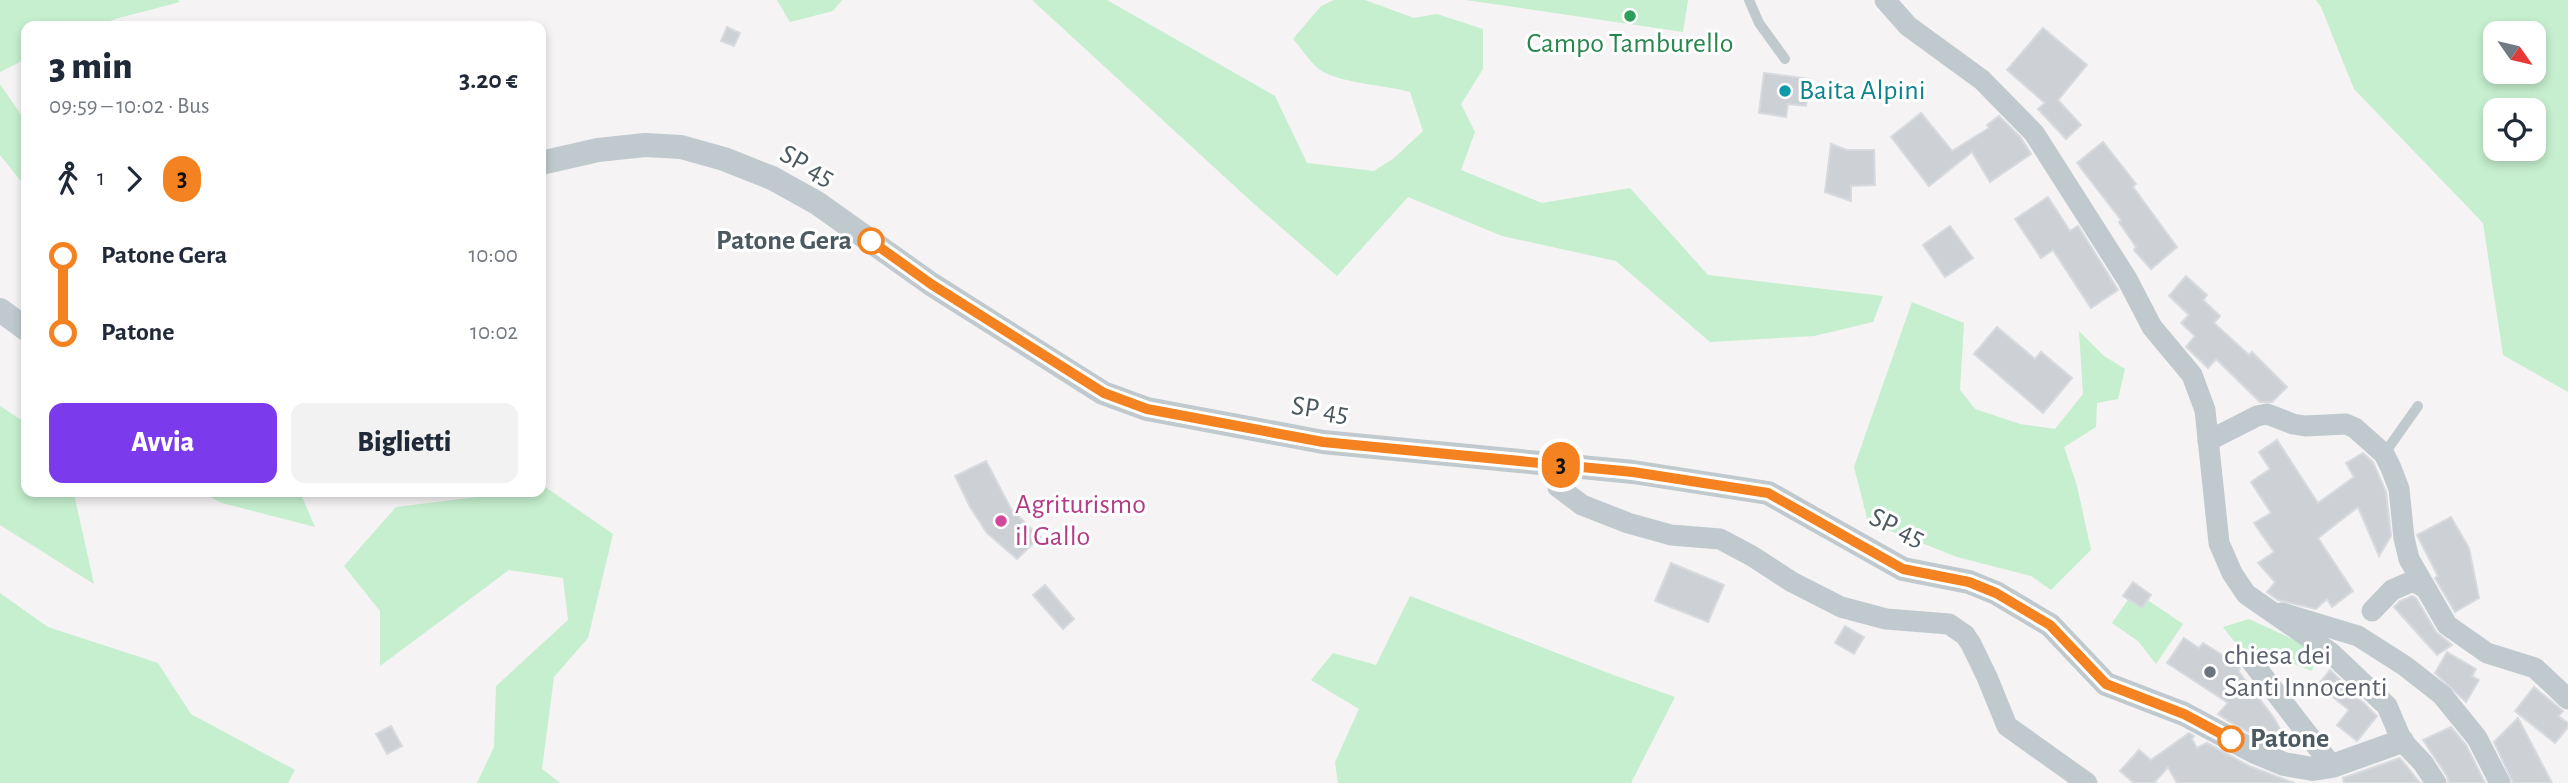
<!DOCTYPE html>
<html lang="it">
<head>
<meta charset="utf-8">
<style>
  :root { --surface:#fff; --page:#f2f2f3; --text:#1f2937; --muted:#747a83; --accent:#7c3aed }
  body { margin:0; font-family:"Alegreya Sans",sans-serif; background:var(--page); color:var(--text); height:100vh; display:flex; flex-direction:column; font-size:26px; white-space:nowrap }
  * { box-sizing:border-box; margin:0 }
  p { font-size:23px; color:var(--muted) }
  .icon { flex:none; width:38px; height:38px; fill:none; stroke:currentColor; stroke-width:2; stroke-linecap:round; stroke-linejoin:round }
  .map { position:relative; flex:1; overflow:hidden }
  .panel { position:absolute; left:21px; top:21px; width:525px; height:476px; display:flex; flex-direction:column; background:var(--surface); border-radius:14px; box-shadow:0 4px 10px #0003 }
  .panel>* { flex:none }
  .badge { padding:0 14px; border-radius:23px; font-size:24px; line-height:46px }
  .needle { width:46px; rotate:124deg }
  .fabs { position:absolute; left:2483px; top:21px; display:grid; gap:14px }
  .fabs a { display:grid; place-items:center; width:63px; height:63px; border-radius:14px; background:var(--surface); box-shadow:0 4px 10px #0003; font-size:35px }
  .map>.badge { position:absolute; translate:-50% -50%; box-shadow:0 0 0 4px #fff }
  .legs { display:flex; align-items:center; gap:10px; height:77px; padding:0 28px; font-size:23px }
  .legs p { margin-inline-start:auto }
  .summary { display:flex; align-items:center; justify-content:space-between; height:119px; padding:0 28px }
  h1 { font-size:38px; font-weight:800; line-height:52px }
  .cta { display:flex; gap:14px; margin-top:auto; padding:14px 28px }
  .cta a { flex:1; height:80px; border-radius:14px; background:var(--accent); color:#fff; font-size:28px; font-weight:800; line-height:80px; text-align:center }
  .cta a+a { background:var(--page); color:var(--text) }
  ul { padding:0 28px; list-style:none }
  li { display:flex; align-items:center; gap:24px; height:77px; font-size:26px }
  li i { display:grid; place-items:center; width:10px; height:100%; margin:0 9px; background:currentColor }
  li i::after { content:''; width:18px; height:18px; margin:-9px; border:5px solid; border-radius:50%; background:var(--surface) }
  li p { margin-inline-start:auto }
  li:first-child i { background:linear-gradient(#0000 50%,currentColor 0) }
  li:last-child i { background:linear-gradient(currentColor 50%,#0000 0) }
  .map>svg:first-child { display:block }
</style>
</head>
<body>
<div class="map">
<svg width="2568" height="783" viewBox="0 0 2568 783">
  <rect width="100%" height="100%" fill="#f5f3f3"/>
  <g fill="#c5efce" fill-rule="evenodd">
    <path d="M 0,0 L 178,0 L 180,2 L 115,19 L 98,26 L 26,26 L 26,59 L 0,72 Z"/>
    <path d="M 777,0 L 842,0 L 833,11 L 790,22 Z"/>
    <path d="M 1032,0 L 1107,0 L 1275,96 L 1307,163 L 1374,171 L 1394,158 L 1423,131 L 1410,92 C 1386,85 1337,83 1319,69 C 1309,61 1301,48 1293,39 L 1321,6 L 1334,0 L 1365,0 L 1414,18 L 1437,14 L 1483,29 L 1483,69 L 1461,104 L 1475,132 L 1461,170 L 1542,203 L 1630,188 L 1708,275 L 1883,296 L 1873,322 L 1814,336 L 1710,342 L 1616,261 L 1502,236 L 1408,197 L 1337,276 L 1253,203 Z"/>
    <path d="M 1466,0 L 1688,0 L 1683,32 Z"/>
    <path d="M 2316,0 L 2568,0 L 2568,392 L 2503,355 L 2483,223 L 2354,89 L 2321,7 ZM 2496,33 L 2534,33 L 2534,72 L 2496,72 ZM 2496,110 L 2534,110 L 2534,149 L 2496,149 Z"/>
    <path d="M 0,84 L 26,122 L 26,296 L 22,292 L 25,186 L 0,155 Z"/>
    <path d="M 1912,302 L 1964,323 L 1960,390 L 1975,409 L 2020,424 L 2055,429 L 2083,394 L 2079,331 L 2104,356 L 2125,369 L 2118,399 L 2097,403 L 2096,427 L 2064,447 L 2077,486 L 2091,550 L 2051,590 L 2031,576 L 1957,557 L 1868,522 L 1854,467 Z"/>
    <path d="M 0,406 L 26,423 L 26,492 L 72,492 L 74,494 L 94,584 L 0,525 Z"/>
    <path d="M 541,484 L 613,534 L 588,638 L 554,677 L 542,769 L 560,783 L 477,783 L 494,747 L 496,686 L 568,620 L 563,578 L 509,570 L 380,666 L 380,611 L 344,566 L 396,507 L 485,496 L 486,492 L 541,492 Z"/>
    <path d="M 201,492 L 300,492 L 315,527 L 222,503 Z"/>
    <path d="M 2134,591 L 2183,624 L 2156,664 L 2138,641 L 2112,623 Z"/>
    <path d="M 0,593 L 48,627 L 158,663 L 191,714 L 295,770 L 288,783 L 0,783 Z"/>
    <path d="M 1410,596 L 1616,676 L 1675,697 L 1631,783 L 1338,783 L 1335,762 L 1359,709 L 1311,680 L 1333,653 L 1376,665 Z"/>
    <path d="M 2249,619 L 2303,644 L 2316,656 L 2312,671 L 2260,651 L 2240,649 L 2223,627 Z"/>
  </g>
  <g fill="#cdd1d5" stroke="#d7dade" stroke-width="2">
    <path d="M 727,27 L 740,33 L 734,46 L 721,41 Z"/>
    <path d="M 2043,28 L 2087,65 L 2058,100 L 2081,125 L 2066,139 L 2038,109 L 2045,103 L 2007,70 Z"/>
    <path d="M 1764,73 L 1810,79 L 1806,106 L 1788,104 L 1786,117 L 1759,113 Z"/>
    <path d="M 1921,113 L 1952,151 L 1989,128 L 1987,125 L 1999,116 L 2021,138 L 2031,154 L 1990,182 L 1972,152 L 1929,186 L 1891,137 Z"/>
    <path d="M 2103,142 L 2136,184 L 2133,187 L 2177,247 L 2151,269 L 2134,250 L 2136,247 L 2119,222 L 2121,220 L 2077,163 Z"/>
    <path d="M 1831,144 L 1847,150 L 1874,150 L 1875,185 L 1851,186 L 1851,201 L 1825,192 Z"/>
    <path d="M 2048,197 L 2070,231 L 2078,226 L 2118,290 L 2091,308 L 2053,250 L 2041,258 L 2015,219 Z"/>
    <path d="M 1950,226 L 1973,258 L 1945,277 L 1923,245 Z"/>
    <path d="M 2186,276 L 2207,295 L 2203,300 L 2220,316 L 2214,323 L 2249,355 L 2252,352 L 2287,387 L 2272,402 L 2260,402 L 2216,359 L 2208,368 L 2186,347 L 2195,336 L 2181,323 L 2189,315 L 2169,296 Z"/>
    <path d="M 1997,327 L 2035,359 L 2041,352 L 2072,378 L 2043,413 L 1974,354 Z"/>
    <path d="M 2277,440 L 2318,503 L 2354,477 L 2346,463 L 2363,453 L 2373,462 L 2386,492 L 2391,536 L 2379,556 L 2358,507 L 2318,538 L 2353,591 L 2332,607 L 2327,599 L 2316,609 L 2278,600 L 2267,592 L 2275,582 L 2258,563 L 2274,552 L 2254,523 L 2271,513 L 2251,482 L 2270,469 L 2259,452 Z"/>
    <path d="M 986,461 L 1011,509 L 1040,537 L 1017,559 L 987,533 L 970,507 L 955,476 Z"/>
    <path d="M 2451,517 L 2469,548 L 2479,598 L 2455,612 L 2435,578 L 2438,576 L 2417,535 Z"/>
    <path d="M 1671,563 L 1724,585 L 1708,622 L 1655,601 Z"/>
    <path d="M 2133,582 L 2151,595 L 2142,608 L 2123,596 Z"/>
    <path d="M 1045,585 L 1074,619 L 1063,629 L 1033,595 Z"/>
    <path d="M 2412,596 L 2416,598 L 2436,632 L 2452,645 L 2437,655 L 2394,607 L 2400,601 Z"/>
    <path d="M 1845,626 L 1864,637 L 1854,654 L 1835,643 Z"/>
    <path d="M 2184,638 L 2199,648 L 2203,643 L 2240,666 L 2239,672 L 2274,718 L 2291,749 L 2261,739 L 2230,722 L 2218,714 L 2228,703 L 2167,663 Z"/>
    <path d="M 2447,652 L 2476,669 L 2472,676 L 2479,680 L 2466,702 L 2435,673 Z"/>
    <path d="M 2330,670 L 2377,716 L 2357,741 L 2337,725 L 2349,710 L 2318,685 Z"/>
    <path d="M 2534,687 L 2563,711 L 2558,716 L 2568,723 L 2568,727 L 2555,743 L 2515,711 Z"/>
    <path d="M 2518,718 L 2552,783 L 2513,783 L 2494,742 Z"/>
    <path d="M 391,726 L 402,746 L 387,754 L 376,734 Z"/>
    <path d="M 2451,727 L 2466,745 L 2485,783 L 2449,783 L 2447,776 L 2423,740 Z"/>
    <path d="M 2189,733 L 2194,736 L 2192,739 L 2197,748 L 2207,743 L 2249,766 L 2294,783 L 2177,783 L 2168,767 L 2154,783 L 2134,783 L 2120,771 L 2139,750 L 2151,760 Z"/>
    <path d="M 2400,758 L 2420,783 L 2344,783 L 2343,778 Z"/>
  </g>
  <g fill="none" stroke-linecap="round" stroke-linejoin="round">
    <g stroke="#bfc9ce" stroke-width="10">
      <path d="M 1749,0 L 1759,23 L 1785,59"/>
      <path d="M 2384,454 L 2418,406"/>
    </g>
    <g stroke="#bfc9ce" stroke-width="21">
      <path d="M 1885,0 L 1908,26 L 1982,80 L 2034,133 L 2127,279 L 2152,327 L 2192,375 L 2205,410 L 2219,543 L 2232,573 L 2246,594 L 2331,653 L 2387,706 L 2402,741 L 2423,763 L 2436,783"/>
      <path d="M 2208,441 L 2257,416 L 2267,414 L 2293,424 L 2305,426 L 2346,424 L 2355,428 L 2384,454 L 2391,468 L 2399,489 L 2404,538 L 2409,559 L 2447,625 L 2487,653 L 2535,668 L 2568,699"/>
      <path d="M 1560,465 L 1558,487 L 1582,505 L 1628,523 L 1671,535 L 1720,539 L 1752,556 L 1792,582 L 1841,607 L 1886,619 L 1949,624 L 1965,635 L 1971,644 L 1987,677 L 2007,726 L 2087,783"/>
      <path d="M 2372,611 L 2392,590 L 2413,581 L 2425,588"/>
      <path d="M 2282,613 L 2358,636 L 2405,666 L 2442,695 L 2477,738 L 2500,783"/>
      <path d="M 2252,662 L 2332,766"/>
    </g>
    <g stroke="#bfc9ce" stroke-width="24">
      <path d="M 541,163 L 598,150 L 645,145 L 681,147 L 724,159 L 772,178 L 817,203 L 931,284 L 1103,393 L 1147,409 L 1323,442 L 1633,472 L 1768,493 L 1903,569 L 1969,582 L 1996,593 L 2050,625 L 2106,684 L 2184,714 L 2255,752 L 2284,764 L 2313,769 L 2332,766 L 2402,741"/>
      <path d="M 0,310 L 26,329"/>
    </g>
  </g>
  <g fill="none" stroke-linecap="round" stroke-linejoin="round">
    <g stroke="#fff" stroke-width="16">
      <path id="line-1" d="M 871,241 L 931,284 L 1104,393 L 1147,409 L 1323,442 L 1633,472 L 1768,493 L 1903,569 L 1969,582 L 1996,593 L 2050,625 L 2106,684 L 2184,714 L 2231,739"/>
    </g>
    <use href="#line-1" stroke="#f58220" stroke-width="10"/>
  </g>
  <circle fill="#2e9e5b" stroke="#fff" stroke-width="2.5" cx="1630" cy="16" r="7"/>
  <circle fill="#0f9aa8" stroke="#fff" stroke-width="2.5" cx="1785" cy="91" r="7"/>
  <g fill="#fff" stroke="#f58220" stroke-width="3.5">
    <circle cx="871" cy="241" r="12"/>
    <circle cx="2231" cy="739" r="12"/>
  </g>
  <circle fill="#d1479c" stroke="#fff" stroke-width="2.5" cx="1001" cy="521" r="7"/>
  <circle fill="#6b7280" stroke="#fff" stroke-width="2.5" cx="2210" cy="672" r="7"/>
  <g text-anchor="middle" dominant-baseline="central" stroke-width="6" stroke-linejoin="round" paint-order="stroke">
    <g font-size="28" fill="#27864d" stroke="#fff">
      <text x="1630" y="44">Campo Tamburello</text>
    </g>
    <g font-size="28" fill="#0d838f" stroke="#fff" text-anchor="start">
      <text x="1799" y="91">Baita Alpini</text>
    </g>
    <g font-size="28" fill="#4b5960" stroke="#fff">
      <text transform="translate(807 166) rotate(29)">SP 45</text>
      <text transform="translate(1320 410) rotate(9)">SP 45</text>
      <text transform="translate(1897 528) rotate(25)">SP 45</text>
    </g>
    <g font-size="28" font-weight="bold" fill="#4b5960" stroke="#fff" text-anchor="end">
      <text x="852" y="241">Patone Gera</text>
      <text x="2250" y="739" text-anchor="start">Patone</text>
    </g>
    <g font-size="28" fill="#b23c85" stroke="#fff" text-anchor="start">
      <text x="1015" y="505">Agriturismo<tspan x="1015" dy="32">il Gallo</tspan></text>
    </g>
    <g font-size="28" fill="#5b616d" stroke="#fff" text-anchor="start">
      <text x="2224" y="656">chiesa dei<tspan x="2224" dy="32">Santi Innocenti</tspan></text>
    </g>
  </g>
</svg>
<div class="fabs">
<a><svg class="needle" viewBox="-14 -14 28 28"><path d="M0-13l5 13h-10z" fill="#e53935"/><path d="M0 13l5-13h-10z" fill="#747a83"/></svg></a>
<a><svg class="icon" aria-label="locate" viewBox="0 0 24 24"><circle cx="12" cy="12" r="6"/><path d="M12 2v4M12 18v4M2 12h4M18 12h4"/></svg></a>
</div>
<b class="badge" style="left:1561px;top:465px;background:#f58220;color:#111">3</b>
<section class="panel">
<div class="summary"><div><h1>3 min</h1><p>09:59 – 10:02 · Bus</p></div><b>3.20 €</b></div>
<div class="legs"><svg class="icon" aria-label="walk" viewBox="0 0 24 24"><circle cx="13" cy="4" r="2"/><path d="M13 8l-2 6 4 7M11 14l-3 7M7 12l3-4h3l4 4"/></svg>1<svg class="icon" aria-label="forward" viewBox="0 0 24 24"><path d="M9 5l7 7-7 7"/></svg><b class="badge" style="background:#f58220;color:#111">3</b></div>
<ul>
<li><i style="color:#f58220"></i><b>Patone Gera</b><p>10:00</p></li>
<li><i style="color:#f58220"></i><b>Patone</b><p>10:02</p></li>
</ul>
<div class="cta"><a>Avvia</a><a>Biglietti</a></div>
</section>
</div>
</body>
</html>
